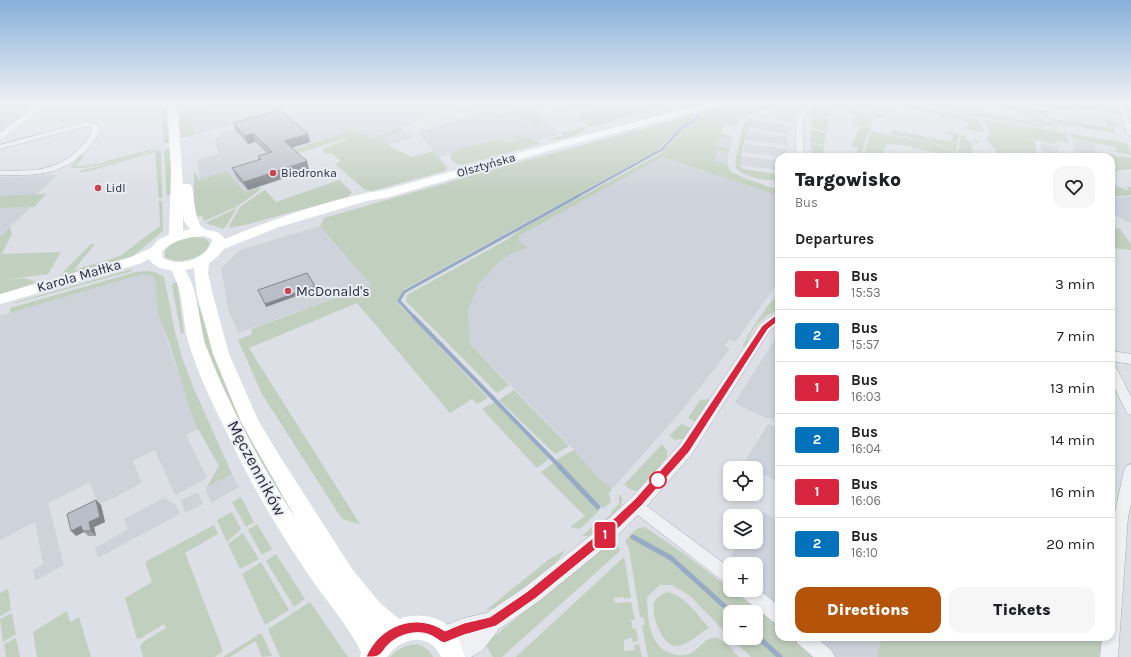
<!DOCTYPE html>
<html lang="en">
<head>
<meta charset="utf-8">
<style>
  :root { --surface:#fff; --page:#f6f6f6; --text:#202124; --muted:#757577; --line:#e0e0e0; --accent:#b45309 }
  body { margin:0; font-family:Karla,sans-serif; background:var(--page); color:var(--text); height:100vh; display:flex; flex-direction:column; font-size:15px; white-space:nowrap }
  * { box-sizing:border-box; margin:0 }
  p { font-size:13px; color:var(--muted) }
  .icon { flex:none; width:22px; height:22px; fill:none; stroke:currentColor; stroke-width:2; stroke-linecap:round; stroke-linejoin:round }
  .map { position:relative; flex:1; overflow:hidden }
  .details { position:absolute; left:775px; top:153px; width:340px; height:488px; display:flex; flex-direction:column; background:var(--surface); border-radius:12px; box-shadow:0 2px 6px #0003 }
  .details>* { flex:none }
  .badge { padding:0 8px; border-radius:3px; font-size:14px; line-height:26px }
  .controls { position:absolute; left:723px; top:461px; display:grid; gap:8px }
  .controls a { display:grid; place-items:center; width:40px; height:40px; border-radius:8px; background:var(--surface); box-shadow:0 2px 6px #0003; font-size:20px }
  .map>.badge { position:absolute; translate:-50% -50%; box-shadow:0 0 0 2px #fff }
  h2 { padding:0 20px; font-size:15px; line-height:36px }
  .round { display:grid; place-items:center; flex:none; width:42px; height:42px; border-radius:12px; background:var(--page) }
  .overview { display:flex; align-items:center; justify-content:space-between; height:68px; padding:0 20px }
  h1 { font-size:19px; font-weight:800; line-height:30px }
  .button { display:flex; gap:8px; margin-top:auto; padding:8px 20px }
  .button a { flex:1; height:46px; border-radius:12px; background:var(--accent); color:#fff; font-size:16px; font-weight:800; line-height:46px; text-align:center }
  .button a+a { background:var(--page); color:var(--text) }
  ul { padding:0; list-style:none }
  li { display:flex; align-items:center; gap:12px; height:52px; padding:0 20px; border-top:1px solid var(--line) }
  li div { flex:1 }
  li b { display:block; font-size:15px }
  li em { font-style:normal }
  li .badge { min-width:44px; font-weight:700; text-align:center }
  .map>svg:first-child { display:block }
</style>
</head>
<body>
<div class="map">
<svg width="1131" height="657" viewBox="0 0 1131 657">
  <rect width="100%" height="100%" fill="#dce0e6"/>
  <g fill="#ced2db">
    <path d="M 0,102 L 37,102 L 0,129 Z"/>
    <path d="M 246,102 L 271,102 L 280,109 L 276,112 L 194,135 L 192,116 Z"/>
    <path d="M 319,102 L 550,102 L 494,118 L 512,116 L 525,122 L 539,124 L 545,120 L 562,134 L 536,141 L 523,136 L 504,143 L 500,139 L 438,157 L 418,132 L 481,112 L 471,107 L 462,105 L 373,138 L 354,130 L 289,151 L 310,170 L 245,192 L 227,171 L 200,180 L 197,160 L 218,154 L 215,138 L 221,136 L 221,132 Z"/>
    <path d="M 569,102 L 598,102 L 591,105 L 595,107 L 582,114 L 561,106 Z"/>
    <path d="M 631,102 L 682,102 L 680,104 L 649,112 Z"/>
    <path d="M 845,102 L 865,105 L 879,113 L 870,115 L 840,107 Z"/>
    <path d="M 771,112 L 793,115 L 792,122 L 765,118 L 766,114 L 770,115 Z"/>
    <path d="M 752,120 L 791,126 L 788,134 L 749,127 Z"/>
    <path d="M 407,131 L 413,138 L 391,144 L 386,143 L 382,137 Z"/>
    <path d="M 747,132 L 788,137 L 787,145 L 745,140 Z"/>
    <path d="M 720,137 L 732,138 L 730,149 L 717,148 Z"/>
    <path d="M 1072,140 L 1094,144 L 1097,157 L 1051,157 L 1044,156 L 1043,151 L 1041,150 L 1040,143 L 1057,146 L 1058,152 L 1075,155 Z"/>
    <path d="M 745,144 L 787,149 L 786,157 L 743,152 Z"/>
    <path d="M 717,150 L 729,152 L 727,163 L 714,161 Z"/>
    <path d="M 741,156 L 779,161 L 779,170 L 740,165 Z"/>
    <path d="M 662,157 L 779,196 L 779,281 L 736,341 L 729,340 L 724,346 L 730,349 L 679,414 L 612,489 L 596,476 L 574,450 L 470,344 L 468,311 L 479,284 L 499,262 L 511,254 L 528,247 L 519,242 L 519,236 Z"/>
    <path d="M 57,175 L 36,195 L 0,196 L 0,177 Z"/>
    <path d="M 1131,196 L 1131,222 L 1128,223 L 1111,212 L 1111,199 Z"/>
    <path d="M 31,207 L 10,227 L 0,237 L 0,208 Z"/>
    <path d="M 320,226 L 371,285 L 238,333 L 228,309 L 221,268 L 240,250 Z"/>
    <path d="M 143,274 L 155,278 L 158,315 L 198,429 L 186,435 L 207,478 L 175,495 L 155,450 L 133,461 L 142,483 L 115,497 L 98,505 L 90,482 L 48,503 L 64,565 L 35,581 L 33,570 L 43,564 L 35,522 L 0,540 L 0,316 Z"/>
    <path d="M 779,333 L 779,418 L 766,418 L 742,407 L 735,402 Z"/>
    <path d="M 768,424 L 779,429 L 779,482 L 756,471 L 756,468 L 751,468 L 743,464 Z"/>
    <path d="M 232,474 L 239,487 L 211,503 L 206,491 L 207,487 Z"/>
    <path d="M 198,492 L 203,504 L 185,513 L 181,500 Z"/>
    <path d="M 163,498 L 175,504 L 180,514 L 98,558 L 95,548 L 128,529 L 124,519 Z"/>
    <path d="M 760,510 L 779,521 L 779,610 L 756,589 L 756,564 L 730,564 L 730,567 L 726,564 L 740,542 L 756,542 L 756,517 Z"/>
    <path d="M 810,637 L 882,637 L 877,657 L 834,657 Z"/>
  </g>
  <g fill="#c1cfbe">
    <path d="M 177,102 L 246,102 L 192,116 L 194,135 L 181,138 Z"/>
    <path d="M 271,102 L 310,102 L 276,112 L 279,109 Z"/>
    <path d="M 550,102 L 558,102 L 537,111 L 545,119 L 539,124 L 532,126 L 530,125 L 532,123 L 512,116 L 496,119 L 493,117 Z"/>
    <path d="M 598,102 L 631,102 L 649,112 L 590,127 L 577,117 L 595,108 L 590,105 Z"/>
    <path d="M 745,102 L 793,102 L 745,116 L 735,126 L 723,124 L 721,134 L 732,136 L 732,138 L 720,137 L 717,147 L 730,149 L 729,152 L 717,150 L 714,161 L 727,163 L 730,171 L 744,178 L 779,190 L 779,196 L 662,157 L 519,236 L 519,242 L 528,247 L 511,254 L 499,262 L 479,284 L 468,311 L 470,344 L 509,385 L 497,393 L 406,301 L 407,295 L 508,239 L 521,229 L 660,154 L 678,134 L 698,119 L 699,114 Z"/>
    <path d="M 827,102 L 843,102 L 835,110 L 830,118 L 812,114 C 812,106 820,104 827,102 Z"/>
    <path d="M 895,102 L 976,118 L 978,119 L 985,133 L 964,128 L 963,127 L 968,127 L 968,122 L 938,116 L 938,114 L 894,106 Z"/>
    <path d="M 956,102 L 976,105 L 975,111 L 978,117 L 936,109 L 940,103 Z"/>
    <path d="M 991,102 L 1018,102 L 1036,114 L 980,105 Z"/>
    <path d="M 1036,102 L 1110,102 L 1117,104 L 1118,108 L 1104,105 L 1105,108 L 1119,109 L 1121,114 L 1073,108 C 1064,112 1042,106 1031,104 L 1026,103 L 1036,104 Z"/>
    <path d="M 840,107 L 858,112 L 871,115 L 879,113 L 886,116 L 873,120 L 860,157 L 854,157 L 858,148 L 851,146 L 860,127 L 853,125 L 857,114 L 839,110 L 835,113 Z"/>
    <path d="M 166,108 L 169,143 L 164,143 L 162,109 Z"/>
    <path d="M 1030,109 L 1059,113 L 1049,112 L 1050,118 L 1108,127 L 1105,121 L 1097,118 L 1119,123 L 1120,126 L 1110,125 L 1111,128 L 1114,128 L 1114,133 L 1056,123 L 1056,125 Z"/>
    <path d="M 771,112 L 770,115 L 766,114 L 765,118 L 756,117 C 747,122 741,155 740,165 L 743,169 L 779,174 L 779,180 C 764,180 747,179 736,168 L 735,162 L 744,124 L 747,120 Z"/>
    <path d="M 977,112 L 1028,121 L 1027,115 L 1019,114 L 1019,112 L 1038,116 L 1058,127 L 1058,130 L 1054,129 L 1053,126 L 1045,125 L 1045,128 L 981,117 Z"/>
    <path d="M 694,115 L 695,117 L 669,138 L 658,150 L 403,290 L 398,303 L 488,398 L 477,404 L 472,399 L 450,413 L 357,303 L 249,348 L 360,524 L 342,519 L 262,394 L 238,340 L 252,334 L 251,329 L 371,285 L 320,226 L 324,218 L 505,166 Z"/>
    <path d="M 812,115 L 830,119 L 827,131 L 811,128 Z"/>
    <path d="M 983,119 L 1066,133 L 1069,143 L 1055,141 L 1055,144 L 1019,137 L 1035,141 L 1037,155 L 1020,153 L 1041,157 L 1001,157 L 987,140 L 990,134 Z"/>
    <path d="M 402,127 L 404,131 L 382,137 L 386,143 L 391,144 L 389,146 L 412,157 L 434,151 L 446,166 L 447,168 L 445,171 L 372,191 L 365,190 L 335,164 L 341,161 L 331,153 L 325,154 L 323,152 L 324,148 L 346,140 L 344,139 L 293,155 L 289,151 L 354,130 L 373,138 Z"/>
    <path d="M 580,127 L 585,129 C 579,137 557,140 547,140 L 564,135 L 560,133 L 581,128 Z"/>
    <path d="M 811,130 L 826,133 L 824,145 L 810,143 Z"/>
    <path d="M 893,130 L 951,142 L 953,135 L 947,134 L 947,132 L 959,134 L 956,152 L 932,142 L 890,134 Z"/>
    <path d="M 871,131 L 933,143 L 955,153 L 955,157 L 940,157 L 940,154 L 903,145 L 887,144 L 881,157 L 863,157 Z"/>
    <path d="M 1071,134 L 1127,143 L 1131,155 L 1106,150 L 1117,151 L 1115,147 L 1072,139 Z"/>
    <path d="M 961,135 L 967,136 L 965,137 L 966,140 L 975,142 L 975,138 L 979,143 L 972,142 L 972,149 L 979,152 L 972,151 L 971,157 L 957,157 Z"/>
    <path d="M 513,136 C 522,135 533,138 540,144 L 463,165 L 457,164 L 451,159 L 451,154 L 458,150 L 500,139 L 504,143 L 515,140 L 511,137 Z"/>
    <path d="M 811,144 L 824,146 L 823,157 L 812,157 Z"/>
    <path d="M 160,147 C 149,153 79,173 71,167 L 80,156 L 84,156 L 75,166 L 76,167 L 97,164 Z"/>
    <path d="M 170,149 L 173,193 L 167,196 L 164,150 Z"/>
    <path d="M 158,150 L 160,150 L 161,152 L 162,198 L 159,198 L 155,152 L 96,169 L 79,173 L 82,170 L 101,166 Z"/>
    <path d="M 1096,152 L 1131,158 L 1131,169 L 1111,171 L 1111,170 L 1117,169 L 1115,162 L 1111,162 L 1111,157 L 1097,157 Z"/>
    <path d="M 194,170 L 199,180 L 227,171 L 245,192 L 258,187 L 261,189 L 238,206 L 204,221 L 202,216 L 194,217 Z"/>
    <path d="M 339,180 L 352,192 L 348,197 L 245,225 L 228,228 L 240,207 L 263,191 L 265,190 L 276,202 Z"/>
    <path d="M 1111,184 C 1117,187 1121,187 1127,190 L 1130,190 L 1126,187 L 1131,187 L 1131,195 L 1111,197 Z"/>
    <path d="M 46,194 L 34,207 L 0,208 L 0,196 Z"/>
    <path d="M 162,201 L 163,231 L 133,256 L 61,276 L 65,270 L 91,244 L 95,244 L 74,270 L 120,256 L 160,226 L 159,202 Z"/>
    <path d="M 237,208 L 224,229 L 205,223 Z"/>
    <path d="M 10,227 L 12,234 L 2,254 L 61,252 L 48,274 L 2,280 L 24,278 L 37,282 L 0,295 L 0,237 Z"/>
    <path d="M 1111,227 L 1120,229 L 1131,244 L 1131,250 L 1111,248 Z"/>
    <path d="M 195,237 L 204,238 L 209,242 C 209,258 176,266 165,257 L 165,251 C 172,241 184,238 195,237 Z"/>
    <path d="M 132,269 L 132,271 L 13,304 L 16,302 Z"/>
    <path d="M 147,271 L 155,272 L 164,277 L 175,332 L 182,358 L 194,389 L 232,474 L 207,487 L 219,466 L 198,429 L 191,413 L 170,345 L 158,315 L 155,278 L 143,274 L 10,313 L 10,308 L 136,272 Z"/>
    <path d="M 177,282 L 184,333 L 181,334 L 172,285 L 173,283 Z"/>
    <path d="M 194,293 L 205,323 L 336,584 L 245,441 L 203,345 Z"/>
    <path d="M 775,298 L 779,299 L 779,309 C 762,317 752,327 746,345 L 743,346 C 745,338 768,303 775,298 Z"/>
    <path d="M 514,390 L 569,446 L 555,454 L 499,400 Z"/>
    <path d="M 711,399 L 695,422 L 688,418 L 700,400 Z"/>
    <path d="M 494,402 L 549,459 L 537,468 L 482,409 Z"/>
    <path d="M 681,424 L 691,428 L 683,439 L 675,440 L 669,436 Z"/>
    <path d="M 662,444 L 667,451 L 667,457 L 658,469 L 637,491 L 632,490 L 624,485 Z"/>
    <path d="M 574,450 L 596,476 L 612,489 L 609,493 L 611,502 L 603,508 L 556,460 Z"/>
    <path d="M 553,463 L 599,511 L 580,529 L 570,527 L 585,516 L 541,472 Z"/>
    <path d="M 619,494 L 622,498 L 621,508 L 590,536 L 582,536 L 600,520 L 603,522 L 612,513 L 611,512 L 619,504 Z"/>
    <path d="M 241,497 L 254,522 L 246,527 L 232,502 Z"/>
    <path d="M 232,512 L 241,529 L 227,542 L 217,520 Z"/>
    <path d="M 257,524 L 272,549 L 262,555 L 248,530 Z"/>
    <path d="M 214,525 L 218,534 L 185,553 L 223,651 L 215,657 L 143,657 L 140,646 L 143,642 L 166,628 L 164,624 L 141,638 L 137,639 L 125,598 L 152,582 L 145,562 Z"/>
    <path d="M 645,527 L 687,556 L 775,623 L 779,626 L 779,637 L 792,637 L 815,657 L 751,657 L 731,638 L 756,638 L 756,612 L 730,612 L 730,637 L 690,596 L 672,585 L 660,585 L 647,597 C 648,618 648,647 673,654 C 679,656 687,656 693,652 C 700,648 704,639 712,638 C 722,636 733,651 739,657 L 648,657 L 642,626 L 645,624 L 643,617 L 640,617 L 629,549 L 625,541 L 636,529 Z"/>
    <path d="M 243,533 L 259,559 L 240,569 L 228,544 Z"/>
    <path d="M 609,541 L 618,544 L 620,551 L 502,657 L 493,657 L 485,644 Z"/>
    <path d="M 565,550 C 556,568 506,607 486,610 L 548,560 Z"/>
    <path d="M 276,554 L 305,599 L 294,607 L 266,561 Z"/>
    <path d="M 624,557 L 631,598 L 624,599 L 624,597 L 614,598 L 615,603 L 631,602 L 635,620 L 631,620 L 633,629 L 636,629 L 638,640 L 633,643 L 632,638 L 624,640 L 624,651 L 635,650 L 634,645 L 639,644 L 642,657 L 516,657 Z"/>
    <path d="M 261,562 L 289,610 L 265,625 L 242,574 Z"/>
    <path d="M 8,589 L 11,610 L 0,616 L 0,593 Z"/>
    <path d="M 668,592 C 686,597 697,614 709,628 C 700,633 686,646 677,646 C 662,647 651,615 654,603 C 656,597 663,594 668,592 Z"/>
    <path d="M 310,602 L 348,657 L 280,657 L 268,629 Z"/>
    <path d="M 67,611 L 70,622 L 79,617 L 91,657 L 37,657 L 33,632 Z"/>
    <path d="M 12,613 L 16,634 L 3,642 L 0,619 Z"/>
    <path d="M 259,634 L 262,634 L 272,656 L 262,657 L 255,641 L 230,657 L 223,657 Z"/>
    <path d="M 882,637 L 1102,637 L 1099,657 L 877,657 Z"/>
    <path d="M 16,638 L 20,657 L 6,657 L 4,644 Z"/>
    <path d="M 417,644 C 425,647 429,650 433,657 L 390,657 C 398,648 406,645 417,644 Z"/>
  </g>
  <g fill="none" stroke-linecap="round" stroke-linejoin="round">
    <g stroke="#98abc5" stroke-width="2.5">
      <path d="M 685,106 L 691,104"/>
      <path d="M 576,197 L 661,150 L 681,129 L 697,118 L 698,115"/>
    </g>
    <path stroke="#98abc5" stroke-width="3" d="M 414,317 L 399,301 L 404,292 L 578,196"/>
    <path stroke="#98abc5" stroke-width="4" d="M 413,316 L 560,467"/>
    <g stroke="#98abc5" stroke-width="5">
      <path d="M 559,466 L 598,507"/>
      <path d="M 633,537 L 671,558 L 731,612"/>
      <path d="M 756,635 L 780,657"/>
    </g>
    <g stroke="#a6aab3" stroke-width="1">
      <g id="minor">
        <path d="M 701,102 L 709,102 L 713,105 L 708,106 Z"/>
        <path d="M 811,102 L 822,102 C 818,105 812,105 808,109 C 800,118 803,146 805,157 L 797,157 C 795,140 792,110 811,102 Z"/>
        <path d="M 1117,102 L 1123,102 L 1131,124 L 1131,136 L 1127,134 Z"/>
        <path d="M 86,122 L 97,123 L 100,128 C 97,138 90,147 82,154 C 58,177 32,175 0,175 L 0,171 C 30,170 53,173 77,151 C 84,144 90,137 92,128 L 86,126 L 0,149 L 0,145 Z"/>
        <path d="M 1111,364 L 1115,365 L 1131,397 L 1131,415 L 1127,413 L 1111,381 Z"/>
        <path d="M 1131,464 L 1131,504 L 1128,517 L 1118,657 L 1100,657 L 1102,637 L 1111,637 L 1111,546 L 1114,517 L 1124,470 L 1126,466 Z"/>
        <path d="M 635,499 L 640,501 L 730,568 L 730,585 L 724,582 L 630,509 L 628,505 L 630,501 Z"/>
        <path d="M 756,587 L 779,606 L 779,624 L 773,622 L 741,596 L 739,590 L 756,590 Z"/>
        <path d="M 795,637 L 816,637 L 832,651 L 835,657 L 813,657 L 797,643 Z"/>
      </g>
    </g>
    <g stroke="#a6aab3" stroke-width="1">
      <g id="tertiary">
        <path d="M 41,102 L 50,102 L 3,139 L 0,140 L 0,132 Z"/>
        <path d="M 779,312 L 779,324 L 770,330 L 692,454 L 645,508 L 604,548 L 539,601 L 499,629 L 482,651 L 471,657 L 443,657 L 445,648 L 452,644 L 443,648 L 435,645 L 432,637 L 435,629 L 464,618 L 487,613 L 525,587 L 590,536 L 633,496 L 680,444 L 760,324 L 774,314 Z"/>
        <path d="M 1111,351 L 1131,354 L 1131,364 L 1111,361 Z"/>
      </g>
    </g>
    <use href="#minor" fill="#eff0f4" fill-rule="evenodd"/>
    <use href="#tertiary" fill="#eff0f4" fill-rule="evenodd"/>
    <path fill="#fff" fill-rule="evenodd" d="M 167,102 L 177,102 L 183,184 L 190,184 L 192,187 C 194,196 195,222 203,228 C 211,233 217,228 225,239 C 274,219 332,198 384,190 L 547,145 L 712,102 L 728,102 L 726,104 L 555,149 L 389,197 L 367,201 L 279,227 L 224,249 L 217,257 L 209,263 L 208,273 L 213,295 L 229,354 L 258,420 L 279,455 L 352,569 L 380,603 L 399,619 C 418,612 444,616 456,634 C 460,640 462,650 465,657 L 441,657 C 430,631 400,637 387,657 L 360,657 L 361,652 C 348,625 327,602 310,577 C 281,534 253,489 231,441 C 215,409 198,375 188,341 C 182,318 184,291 171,270 C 162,269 154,267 149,259 L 139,264 L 0,304 L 0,294 L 129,258 L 151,248 L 159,239 L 169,235 L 171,170 ZM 183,213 L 184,221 L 190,229 L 183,231 ZM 204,236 L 210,238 L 212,240 C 208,259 179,268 163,258 L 162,253 C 169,240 190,237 204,236 ZM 194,268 L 197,295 L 213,354 L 241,422 L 296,519 C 261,465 230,408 207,349 C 198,324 200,293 185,270 Z"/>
  </g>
  <g fill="#a0a3ac">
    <path d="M 233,123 L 308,134 L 310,142 L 291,148 L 307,161 L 309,170 L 248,190 L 236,177 L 232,168 L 259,160 L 258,156 L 267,153 L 255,142 L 248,144 L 236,131 Z"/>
    <path d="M 96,500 L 101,505 L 105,522 L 94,527 L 96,536 L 88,536 L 84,532 L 76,536 Z"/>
  </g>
  <g fill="#82858c">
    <path d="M 253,133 L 255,142 L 248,144 L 245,136 Z"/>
    <path d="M 308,134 L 310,142 L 287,149 L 284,141 Z"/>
    <path d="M 307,161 L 309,170 L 248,190 L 244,182 Z"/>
    <path d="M 315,286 L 316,289 L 266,307 L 265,304 Z"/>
    <path d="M 96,500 L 101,505 L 105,522 L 94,527 L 96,536 L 91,531 L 89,522 Z"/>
    <path d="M 81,526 L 84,532 L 76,536 L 71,531 Z"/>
  </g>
  <g fill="#babec8" stroke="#82858c">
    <path d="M 280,110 L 308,134 L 284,141 L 307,161 L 244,182 L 232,168 L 261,159 L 258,156 L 272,152 L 253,133 L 245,136 L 233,123 Z"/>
    <path d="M 307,273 L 315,286 L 265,304 L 258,290 Z"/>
    <path d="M 96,500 L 100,517 L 89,522 L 91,531 L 83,531 L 81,526 L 71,531 L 67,514 Z"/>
  </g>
  <linearGradient id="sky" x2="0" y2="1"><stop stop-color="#88b0da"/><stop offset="0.53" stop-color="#eff1f4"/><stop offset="1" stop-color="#eff1f4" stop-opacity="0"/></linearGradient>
  <rect width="1131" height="194" fill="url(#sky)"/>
  <path fill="#d7263d" stroke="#fff" d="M 776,315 L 779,315 L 783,317 L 768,329 L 689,452 L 642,505 L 601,545 L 536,598 L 496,626 L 464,635 L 444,643 C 439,641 435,637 430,635 C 416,629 396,635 386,647 C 382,653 379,657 372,657 L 366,657 C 379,626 416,611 445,631 L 464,623 L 490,617 L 528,591 L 593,538 L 635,499 L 682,446 L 762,326 Z"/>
  <g fill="#c84451" stroke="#ebeef4" stroke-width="1.5">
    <circle cx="273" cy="173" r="4"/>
    <circle cx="98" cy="188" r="4"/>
    <circle cx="288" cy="291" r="4"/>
  </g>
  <circle fill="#fff" stroke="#d7263d" stroke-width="2" cx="658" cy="480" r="8"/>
  <g text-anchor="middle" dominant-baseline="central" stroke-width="4" stroke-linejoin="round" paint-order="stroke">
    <g font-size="12" fill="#272d3c" stroke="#ebeef4">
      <text transform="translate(486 165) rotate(-16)">Olsztyńska</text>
    </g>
    <g font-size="12" fill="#272d3c" stroke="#ebeef4" text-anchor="start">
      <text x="281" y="173">Biedronka</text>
      <text x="106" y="188">Lidl</text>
    </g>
    <g font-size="14" fill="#272d3c" stroke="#ebeef4">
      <text transform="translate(79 276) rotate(-16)">Karola Małłka</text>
    </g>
    <g font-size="14" fill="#272d3c" stroke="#ebeef4" text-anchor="start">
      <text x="296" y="291">McDonald's</text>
    </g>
    <g font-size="17" fill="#272d3c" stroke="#ebeef4">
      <text transform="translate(257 468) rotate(62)">Męczenników</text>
    </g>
  </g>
</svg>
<div class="controls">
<a><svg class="icon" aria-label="locate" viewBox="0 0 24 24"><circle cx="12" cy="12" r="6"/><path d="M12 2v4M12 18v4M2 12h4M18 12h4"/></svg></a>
<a><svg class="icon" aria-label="layers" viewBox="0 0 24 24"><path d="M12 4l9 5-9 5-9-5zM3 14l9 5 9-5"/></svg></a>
<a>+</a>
<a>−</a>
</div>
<b class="badge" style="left:605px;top:535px;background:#d7263d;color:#fff">1</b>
<section class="details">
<div class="overview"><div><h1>Targowisko</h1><p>Bus</p></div><a class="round"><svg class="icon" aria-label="heart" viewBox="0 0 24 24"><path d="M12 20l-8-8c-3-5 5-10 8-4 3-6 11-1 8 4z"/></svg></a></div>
<h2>Departures</h2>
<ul>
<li><span class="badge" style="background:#d7263d;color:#fff">1</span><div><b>Bus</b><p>15:53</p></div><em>3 min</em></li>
<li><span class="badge" style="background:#0072bc;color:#fff">2</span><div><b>Bus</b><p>15:57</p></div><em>7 min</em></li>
<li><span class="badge" style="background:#d7263d;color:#fff">1</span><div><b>Bus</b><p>16:03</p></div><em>13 min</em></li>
<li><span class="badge" style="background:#0072bc;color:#fff">2</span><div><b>Bus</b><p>16:04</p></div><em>14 min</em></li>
<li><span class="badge" style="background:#d7263d;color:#fff">1</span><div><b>Bus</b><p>16:06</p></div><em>16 min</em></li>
<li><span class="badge" style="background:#0072bc;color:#fff">2</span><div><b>Bus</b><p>16:10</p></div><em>20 min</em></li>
</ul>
<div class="button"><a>Directions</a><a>Tickets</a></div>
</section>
</div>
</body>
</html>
